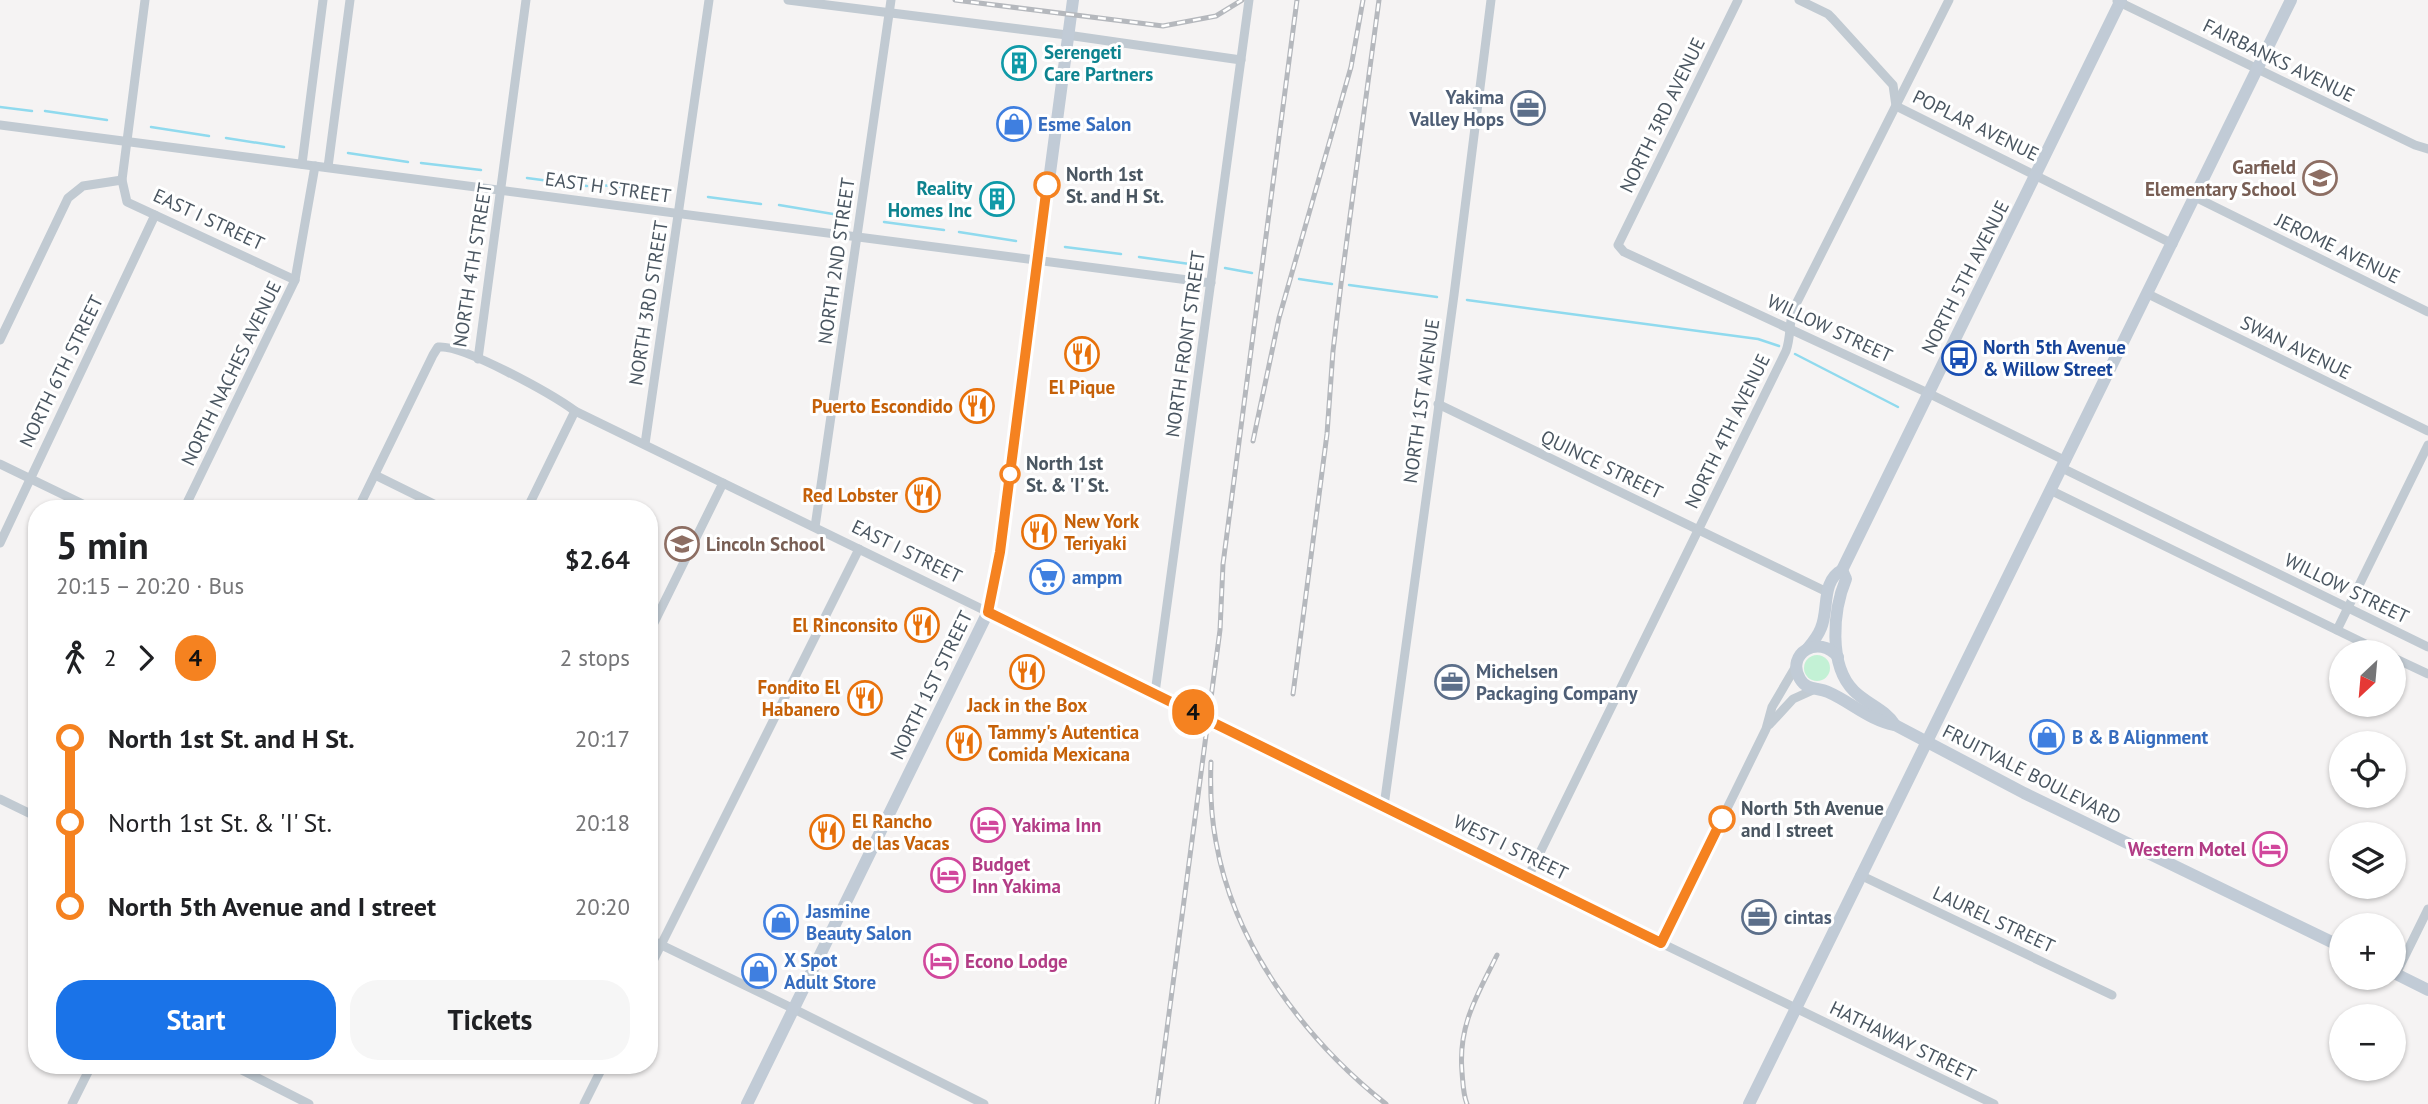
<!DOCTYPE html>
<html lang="en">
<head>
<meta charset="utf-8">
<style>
  :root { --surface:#fff; --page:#f6f6f6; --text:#202124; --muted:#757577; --accent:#1a73e8 }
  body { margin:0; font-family:"PT Sans",sans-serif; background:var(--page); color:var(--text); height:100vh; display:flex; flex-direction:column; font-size:26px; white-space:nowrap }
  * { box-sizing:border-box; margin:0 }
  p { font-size:23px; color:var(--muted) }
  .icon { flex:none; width:38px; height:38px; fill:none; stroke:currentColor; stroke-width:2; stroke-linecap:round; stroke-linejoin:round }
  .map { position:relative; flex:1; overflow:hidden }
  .sheet { position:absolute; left:28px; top:500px; width:630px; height:574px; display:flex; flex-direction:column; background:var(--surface); border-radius:28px; box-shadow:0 2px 5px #0004 }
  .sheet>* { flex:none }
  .badge { padding:0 14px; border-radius:23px; font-size:24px; line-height:46px }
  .needle { width:46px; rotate:206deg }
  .fabs { position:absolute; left:2329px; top:640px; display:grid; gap:14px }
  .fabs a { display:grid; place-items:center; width:77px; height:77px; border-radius:50%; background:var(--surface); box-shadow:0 2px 5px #0004; font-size:35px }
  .map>.badge { position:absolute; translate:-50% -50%; box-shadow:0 0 0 4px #fff }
  .legs { display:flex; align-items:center; gap:10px; height:77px; padding:0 28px; font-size:23px }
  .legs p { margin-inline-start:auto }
  .head { display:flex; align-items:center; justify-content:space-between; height:119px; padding:0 28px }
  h1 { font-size:38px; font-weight:700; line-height:52px }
  .action { display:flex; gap:14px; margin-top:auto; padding:14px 28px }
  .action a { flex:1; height:80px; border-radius:28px; background:var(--accent); color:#fff; font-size:28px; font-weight:700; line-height:80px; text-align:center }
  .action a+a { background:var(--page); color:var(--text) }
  ul { padding:0 28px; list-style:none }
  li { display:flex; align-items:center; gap:24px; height:84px; font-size:26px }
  li i { display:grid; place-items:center; width:10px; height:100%; margin:0 9px; background:currentColor }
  li i::after { content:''; width:18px; height:18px; margin:-9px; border:5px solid; border-radius:50%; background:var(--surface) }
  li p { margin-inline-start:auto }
  li:first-child i { background:linear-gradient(#0000 50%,currentColor 0) }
  li:last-child i { background:linear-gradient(currentColor 50%,#0000 0) }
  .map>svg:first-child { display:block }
</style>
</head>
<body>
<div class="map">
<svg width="2428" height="1104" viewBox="0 0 2428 1104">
  <rect width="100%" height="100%" fill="#f5f3f3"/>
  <circle fill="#c3f1d5" cx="1817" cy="668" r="13"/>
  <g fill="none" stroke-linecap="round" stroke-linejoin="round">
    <g stroke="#90daee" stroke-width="2.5">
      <path d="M 0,107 L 32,111"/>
      <path d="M 45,111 L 107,120"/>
      <path d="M 151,127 L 209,136"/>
      <path d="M 226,138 L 284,147"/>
      <path d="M 348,153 L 408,162"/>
      <path d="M 421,163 L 481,170"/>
      <path d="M 527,178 L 587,186"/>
      <path d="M 601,185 L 656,191"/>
      <path d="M 708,197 L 761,204"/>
      <path d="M 779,205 L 839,215"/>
      <path d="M 884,222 L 944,230"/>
      <path d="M 959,232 L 1016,241"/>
      <path d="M 1065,247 L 1121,254"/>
      <path d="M 1139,257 L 1197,265"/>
      <path d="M 1225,268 L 1252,273"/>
      <path d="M 1299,279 L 1332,284"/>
      <path d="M 1349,285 L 1437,297"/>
      <path d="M 1467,300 L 1758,339 L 1779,346"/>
      <path d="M 1795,354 L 1898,407"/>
    </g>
    <g stroke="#c1cad2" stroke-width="9">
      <path d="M 145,0 L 122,180 L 127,202 L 295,280"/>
      <path d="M 788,0 L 1067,35 L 1241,60"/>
      <path d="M 1738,0 L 1618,245 L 1624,252 L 1928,393 L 2066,461"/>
      <path d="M 1799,0 L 1828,14 L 1833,19 L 1893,85 L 1896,106 L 2173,244"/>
      <path d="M 2117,1 L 2415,145 L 2428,149"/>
      <path d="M 0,125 L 1211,283"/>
      <path d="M 302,164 L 323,0"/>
      <path d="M 328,167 L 350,0"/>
      <path d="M 2195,197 L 2428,312"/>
      <path d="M 2148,294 L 2428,431"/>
      <path d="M 0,340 L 68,198 L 83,186 L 122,180"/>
      <path d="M 478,359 L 526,0"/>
      <path d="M 1438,404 L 1827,592"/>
      <path d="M 645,444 L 709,0"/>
      <path d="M 0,464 L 93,509"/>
      <path d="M 2062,468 L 2428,647"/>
      <path d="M 375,475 L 444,509"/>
      <path d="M 2052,491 L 2384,653"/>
      <path d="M 184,509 L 295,280 L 315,166"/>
      <path d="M 358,509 L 433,355 L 438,347 C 463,344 553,395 575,411 L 988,612"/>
      <path d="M 527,509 L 575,411"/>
      <path d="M 815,527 L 891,0"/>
      <path d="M 0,543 L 155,215"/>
      <path d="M 2337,630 L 2428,445"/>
      <path d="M 649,633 L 723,483"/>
      <path d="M 2394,658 L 2428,674"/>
      <path d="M 1796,666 L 1772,707 L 1766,729 L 1661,943 L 1994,1104"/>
      <path d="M 1155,693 L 1249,0"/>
      <path d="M 1769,725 L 1793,699 L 1813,690"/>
      <path d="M 0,799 L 37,817"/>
      <path d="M 1384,806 L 1454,295 L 1491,0"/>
      <path d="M 1860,875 L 2112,995"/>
      <path d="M 1528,877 L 1786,351 C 1791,337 1789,324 1793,310 L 1949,0"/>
      <path d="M 649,939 L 794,1009 L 984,1104"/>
      <path d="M 649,969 L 859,549"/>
      <path d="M 2396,974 L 2428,909"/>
      <path d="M 234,1066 L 309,1104"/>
      <path d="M 72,1104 L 91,1066"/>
      <path d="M 584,1104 L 603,1066"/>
    </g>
    <g stroke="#c1cbd6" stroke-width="12">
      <path d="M 1842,570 L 1846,579 C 1833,610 1828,665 1854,691 C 1867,704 1885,709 1895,725"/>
      <path d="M 988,612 L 1661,943"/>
      <path d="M 1808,648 C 1813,642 1818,636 1821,628 C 1829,610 1821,581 1842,570 L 2121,0"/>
      <path d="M 1838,657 C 1819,633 1785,654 1800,679 C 1807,691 1817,687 1828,692 C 1851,702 1869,720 1895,725 L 2024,793 L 2342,947"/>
      <path d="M 2394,973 L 2428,990"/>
      <path d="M 747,1104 L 988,612 L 996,579 L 1073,0"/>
      <path d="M 1749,1104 L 2291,0"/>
    </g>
    <g stroke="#b5b8bd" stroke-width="5">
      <g id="rail">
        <path d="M 955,0 L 1163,26 L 1216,16 L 1242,0"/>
        <path d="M 1253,441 L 1279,318 L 1351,67 L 1363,0"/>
        <path d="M 1293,694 L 1327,434 L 1333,351 L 1341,284 L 1379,0"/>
        <path d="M 1211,762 C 1210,788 1211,816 1216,842 C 1234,945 1305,1040 1386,1104"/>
        <path d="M 1157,1104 L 1220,630 L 1223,564 L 1297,0"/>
        <path d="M 1467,1104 C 1463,1094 1463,1083 1462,1072 C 1458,1025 1477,996 1497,955"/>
      </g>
    </g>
    <use href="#rail" stroke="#fff" stroke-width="2.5" stroke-dasharray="8" stroke-linecap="butt"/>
  </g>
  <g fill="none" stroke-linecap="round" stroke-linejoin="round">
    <g stroke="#fff" stroke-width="16">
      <path id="line-1" d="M 1047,185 L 1000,552 L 988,612 L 1661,943 L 1722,819"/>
    </g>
    <use href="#line-1" stroke="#f58220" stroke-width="10"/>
  </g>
  <defs>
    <g id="building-ring" transform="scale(1.75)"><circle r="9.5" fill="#fff" stroke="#0f9aa8" stroke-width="1.5"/><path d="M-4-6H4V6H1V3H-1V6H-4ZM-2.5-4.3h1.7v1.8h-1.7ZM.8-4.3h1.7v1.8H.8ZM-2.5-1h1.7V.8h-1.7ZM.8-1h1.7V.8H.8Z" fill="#0f9aa8"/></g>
    <g id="office-ring" transform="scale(1.75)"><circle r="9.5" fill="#fff" stroke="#5c6f8a" stroke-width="1.5"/><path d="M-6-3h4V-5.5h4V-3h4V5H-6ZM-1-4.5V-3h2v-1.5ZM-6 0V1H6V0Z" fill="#5c6f8a"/></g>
    <g id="shop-ring" transform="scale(1.75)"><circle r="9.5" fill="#fff" stroke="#3f7fe0" stroke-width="1.5"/><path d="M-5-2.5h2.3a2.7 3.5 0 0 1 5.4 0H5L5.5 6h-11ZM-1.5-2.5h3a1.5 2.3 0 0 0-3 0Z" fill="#3f7fe0"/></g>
    <g id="school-ring" transform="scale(1.75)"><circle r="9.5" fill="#fff" stroke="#8d6e63" stroke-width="1.5"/><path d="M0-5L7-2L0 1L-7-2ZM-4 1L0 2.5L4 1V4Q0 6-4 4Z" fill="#8d6e63"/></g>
    <g id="restaurant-ring" transform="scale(1.75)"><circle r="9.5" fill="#fff" stroke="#e8710a" stroke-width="1.5"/><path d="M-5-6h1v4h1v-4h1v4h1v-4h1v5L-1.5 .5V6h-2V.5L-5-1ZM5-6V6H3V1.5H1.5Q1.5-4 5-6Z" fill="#e8710a"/></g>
    <g id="bus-ring" transform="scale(1.75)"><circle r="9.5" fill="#fff" stroke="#1a4fb4" stroke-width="1.5"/><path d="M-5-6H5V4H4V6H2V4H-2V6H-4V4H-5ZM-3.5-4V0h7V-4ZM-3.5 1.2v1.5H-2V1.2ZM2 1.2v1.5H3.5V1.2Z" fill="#1a4fb4"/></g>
    <g id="supermarket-ring" transform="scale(1.75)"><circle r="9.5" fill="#fff" stroke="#3f7fe0" stroke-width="1.5"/><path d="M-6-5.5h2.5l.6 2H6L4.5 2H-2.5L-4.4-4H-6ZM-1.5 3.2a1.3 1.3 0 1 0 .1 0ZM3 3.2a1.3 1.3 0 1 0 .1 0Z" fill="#3f7fe0"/></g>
    <g id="hotel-ring" transform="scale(1.75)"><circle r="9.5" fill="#fff" stroke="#d1479c" stroke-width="1.5"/><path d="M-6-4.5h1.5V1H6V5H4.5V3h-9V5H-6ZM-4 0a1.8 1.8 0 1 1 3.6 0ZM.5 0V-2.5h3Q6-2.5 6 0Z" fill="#d1479c"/></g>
  </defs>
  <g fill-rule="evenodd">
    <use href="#building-ring" x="1019" y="63"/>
    <use href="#office-ring" x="1528" y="108"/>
    <use href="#shop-ring" x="1014" y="124"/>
    <use href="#school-ring" x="2320" y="178"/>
    <use href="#building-ring" x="997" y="199"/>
    <use href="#restaurant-ring" x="1082" y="354"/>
    <use href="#bus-ring" x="1959" y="358"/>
    <use href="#restaurant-ring" x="977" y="406"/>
    <use href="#restaurant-ring" x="923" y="495"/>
    <use href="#restaurant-ring" x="1039" y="532"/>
    <use href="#school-ring" x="682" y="544"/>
    <use href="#supermarket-ring" x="1047" y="577"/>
    <use href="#restaurant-ring" x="922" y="625"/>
    <use href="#restaurant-ring" x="1027" y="672"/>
    <use href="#office-ring" x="1452" y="682"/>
    <use href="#restaurant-ring" x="865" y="698"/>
    <use href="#shop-ring" x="2047" y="737"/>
    <use href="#restaurant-ring" x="964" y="743"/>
    <use href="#hotel-ring" x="988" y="825"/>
    <use href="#restaurant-ring" x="827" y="832"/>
    <use href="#hotel-ring" x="2270" y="849"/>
    <use href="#hotel-ring" x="948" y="875"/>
    <use href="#office-ring" x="1759" y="917"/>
    <use href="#shop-ring" x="781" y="922"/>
    <use href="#hotel-ring" x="941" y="961"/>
    <use href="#shop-ring" x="759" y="971"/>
  </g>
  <g fill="#fff" stroke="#f58220" stroke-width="3.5">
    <circle cx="1047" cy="185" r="12"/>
    <circle cx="1010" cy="474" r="9"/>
    <circle cx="1722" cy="819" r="12"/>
  </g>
  <g text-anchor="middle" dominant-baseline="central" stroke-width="6" stroke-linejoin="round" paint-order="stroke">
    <g font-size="19" font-weight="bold" fill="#0d838f" stroke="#fff" text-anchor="start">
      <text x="1044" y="52">Serengeti<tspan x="1044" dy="22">Care Partners</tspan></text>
      <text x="972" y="188" text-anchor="end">Reality<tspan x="972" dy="22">Homes Inc</tspan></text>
    </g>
    <g font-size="19" fill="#4a5661" stroke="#fff">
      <text transform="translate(2279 60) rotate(26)">FAIRBANKS AVENUE</text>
      <text transform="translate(1662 115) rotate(-64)">NORTH 3RD AVENUE</text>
      <text transform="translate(1976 125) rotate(26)">POPLAR AVENUE</text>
      <text transform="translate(608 187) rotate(8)">EAST H STREET</text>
      <text transform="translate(209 219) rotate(25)">EAST I STREET</text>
      <text transform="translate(2338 248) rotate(26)">JEROME AVENUE</text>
      <text transform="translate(836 261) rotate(-82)">NORTH 2ND STREET</text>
      <text transform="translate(472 265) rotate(-81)">NORTH 4TH STREET</text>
      <text transform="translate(1965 277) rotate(-63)">NORTH 5TH AVENUE</text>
      <text transform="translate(648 303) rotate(-81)">NORTH 3RD STREET</text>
      <text transform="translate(1830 328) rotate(25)">WILLOW STREET</text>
      <text transform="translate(1185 344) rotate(-82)">NORTH FRONT STREET</text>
      <text transform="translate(2296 347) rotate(26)">SWAN AVENUE</text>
      <text transform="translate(61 371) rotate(-64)">NORTH 6TH STREET</text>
      <text transform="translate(231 373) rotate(-64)">NORTH NACHES AVENUE</text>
      <text transform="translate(1421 401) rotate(-82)">NORTH 1ST AVENUE</text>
      <text transform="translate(1727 431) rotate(-64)">NORTH 4TH AVENUE</text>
      <text transform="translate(1602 464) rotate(26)">QUINCE STREET</text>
      <text transform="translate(907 551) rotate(26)">EAST I STREET</text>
      <text transform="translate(2347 588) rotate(26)">WILLOW STREET</text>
      <text transform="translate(931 685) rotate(-64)">NORTH 1ST STREET</text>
      <text transform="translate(2032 774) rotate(27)">FRUITVALE BOULEVARD</text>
      <text transform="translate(1511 847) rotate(26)">WEST I STREET</text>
      <text transform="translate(1994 919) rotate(25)">LAUREL STREET</text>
      <text transform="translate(1903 1041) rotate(26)">HATHAWAY STREET</text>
    </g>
    <g font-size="19" font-weight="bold" fill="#4e5e75" stroke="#fff" text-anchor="start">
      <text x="1504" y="97" text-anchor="end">Yakima<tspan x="1504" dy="22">Valley Hops</tspan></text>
      <text x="1476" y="671">Michelsen<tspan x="1476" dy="22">Packaging Company</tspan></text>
      <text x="1784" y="917">cintas</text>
    </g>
    <g font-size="19" font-weight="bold" fill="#366cbe" stroke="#fff" text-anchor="start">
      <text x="1038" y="124">Esme Salon</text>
      <text x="1072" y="577">ampm</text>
      <text x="2072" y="737">B &amp; B Alignment</text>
      <text x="806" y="911">Jasmine<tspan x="806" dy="22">Beauty Salon</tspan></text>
      <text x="784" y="960">X Spot<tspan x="784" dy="22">Adult Store</tspan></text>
    </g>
    <g font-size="19" font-weight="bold" fill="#785e54" stroke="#fff" text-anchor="end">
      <text x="2296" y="167">Garfield<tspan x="2296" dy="22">Elementary School</tspan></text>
      <text x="706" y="544" text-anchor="start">Lincoln School</text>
    </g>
    <g font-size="19" font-weight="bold" fill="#4a5661" stroke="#fff" text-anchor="start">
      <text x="1066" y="174">North 1st<tspan x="1066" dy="22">St. and H St.</tspan></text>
      <text x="1026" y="463">North 1st<tspan x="1026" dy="22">St. &amp; 'I' St.</tspan></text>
      <text x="1741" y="808">North 5th Avenue<tspan x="1741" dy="22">and I street</tspan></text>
    </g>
    <g font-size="19" font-weight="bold" fill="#164399" stroke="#fff" text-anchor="start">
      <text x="1983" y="347">North 5th Avenue<tspan x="1983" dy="22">&amp; Willow Street</tspan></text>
    </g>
    <g font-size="19" font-weight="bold" fill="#c56008" stroke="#fff" text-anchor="end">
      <text x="1082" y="387" text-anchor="middle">El Pique</text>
      <text x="953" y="406">Puerto Escondido</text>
      <text x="898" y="495">Red Lobster</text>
      <text x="1064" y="521" text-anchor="start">New York<tspan x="1064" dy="22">Teriyaki</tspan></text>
      <text x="898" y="625">El Rinconsito</text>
      <text x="840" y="687">Fondito El<tspan x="840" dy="22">Habanero</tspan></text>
      <text x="1027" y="705" text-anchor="middle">Jack in the Box</text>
      <text x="988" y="732" text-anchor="start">Tammy's Autentica<tspan x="988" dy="22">Comida Mexicana</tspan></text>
      <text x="852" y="821" text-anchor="start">El Rancho<tspan x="852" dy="22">de las Vacas</tspan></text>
    </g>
    <g font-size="19" font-weight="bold" fill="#b23c85" stroke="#fff" text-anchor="start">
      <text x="1012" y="825">Yakima Inn</text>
      <text x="2246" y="849" text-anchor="end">Western Motel</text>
      <text x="972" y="864">Budget<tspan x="972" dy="22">Inn Yakima</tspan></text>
      <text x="965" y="961">Econo Lodge</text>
    </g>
  </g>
</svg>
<div class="fabs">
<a><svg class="needle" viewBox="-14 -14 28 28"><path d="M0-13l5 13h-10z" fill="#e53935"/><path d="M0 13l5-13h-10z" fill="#757577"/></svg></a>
<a><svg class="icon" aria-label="locate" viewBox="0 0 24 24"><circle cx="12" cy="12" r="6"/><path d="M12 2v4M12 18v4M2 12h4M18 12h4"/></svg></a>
<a><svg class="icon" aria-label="layers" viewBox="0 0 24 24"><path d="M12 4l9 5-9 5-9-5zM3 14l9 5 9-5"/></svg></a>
<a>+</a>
<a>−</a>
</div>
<b class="badge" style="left:1193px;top:712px;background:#f58220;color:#111">4</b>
<section class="sheet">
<div class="head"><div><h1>5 min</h1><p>20:15 – 20:20 · Bus</p></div><b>$2.64</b></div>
<div class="legs"><svg class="icon" aria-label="walk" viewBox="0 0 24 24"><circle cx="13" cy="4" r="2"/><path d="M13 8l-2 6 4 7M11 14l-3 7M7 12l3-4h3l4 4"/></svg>2<svg class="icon" aria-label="forward" viewBox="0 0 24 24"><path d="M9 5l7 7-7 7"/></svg><b class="badge" style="background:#f58220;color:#111">4</b><p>2 stops</p></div>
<ul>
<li><i style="color:#f58220"></i><b>North 1st St. and H St.</b><p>20:17</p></li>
<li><i style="color:#f58220"></i><span>North 1st St. &amp; 'I' St.</span><p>20:18</p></li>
<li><i style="color:#f58220"></i><b>North 5th Avenue and I street</b><p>20:20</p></li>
</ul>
<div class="action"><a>Start</a><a>Tickets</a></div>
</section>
</div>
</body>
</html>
